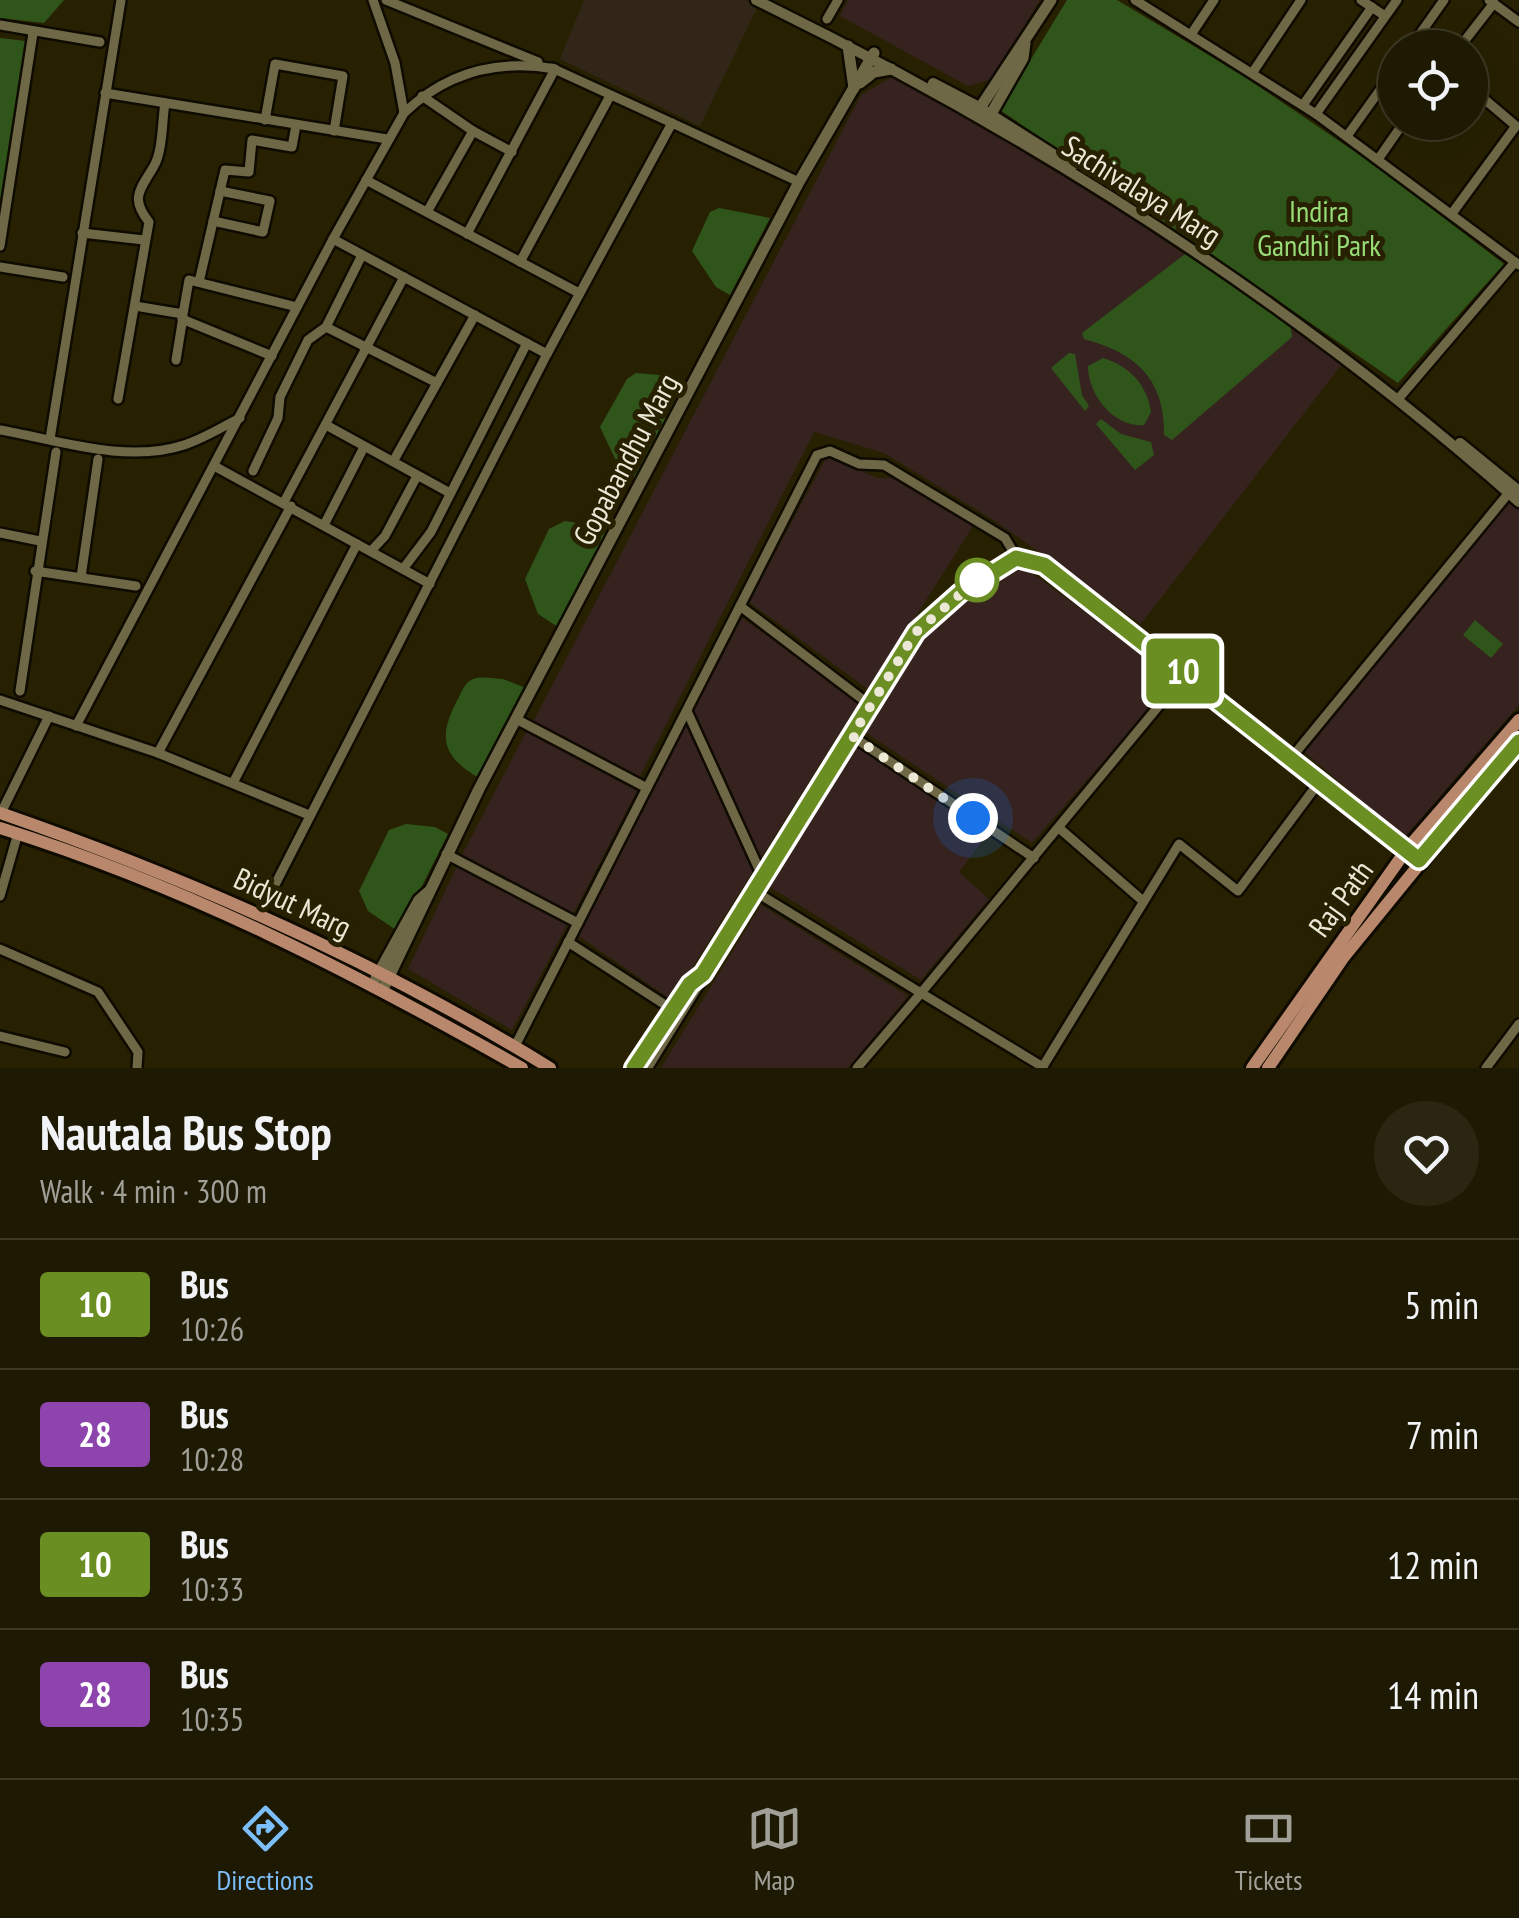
<!DOCTYPE html>
<html lang="en">
<head>
<meta charset="utf-8">
<style>
  :root { --surface:#1d1902; --page:#2a2611; --text:#f1f3f6; --muted:#a0a099; --line:#3b3824; --accent:#7cbef9 }
  body { margin:0; font-family:"PT Sans Narrow",sans-serif; background:var(--page); color:var(--text); height:100vh; display:flex; flex-direction:column; font-size:38px; white-space:nowrap }
  * { box-sizing:border-box; margin:0 }
  p { font-size:32px; color:var(--muted) }
  .icon { flex:none; width:55px; height:55px; fill:none; stroke:currentColor; stroke-width:2; stroke-linecap:round; stroke-linejoin:round }
  .map { position:relative; height:1068px; overflow:hidden }
  .details { display:flex; flex-direction:column; background:var(--surface); flex:1 }
  .details>* { flex:none }
  .badge { padding:0 20px; border-radius:8px; font-size:35px; line-height:65px }
  .fabs { position:absolute; left:1378px; top:30px; display:grid; gap:20px }
  .fabs a { display:grid; place-items:center; width:110px; height:110px; border-radius:50%; background:var(--surface); box-shadow:0 10px 40px #0002,0 0 0 2px var(--line); font-size:50px }
  .you { position:absolute; width:50px; height:50px; margin:-25px; border:8px solid #fff; border-radius:50%; background:#1a73e8; box-shadow:0 0 0 15px #1a73e833 }
  .map>.badge { position:absolute; translate:-50% -50%; box-shadow:0 0 0 5px #fff }
  .round { display:grid; place-items:center; flex:none; width:105px; height:105px; border-radius:52px; background:var(--page) }
  .headline { display:flex; align-items:center; justify-content:space-between; height:170px; padding:0 40px }
  h1 { font-size:48px; font-weight:800; line-height:75px }
  ul { padding:0; list-style:none }
  li { display:flex; align-items:center; gap:30px; height:130px; padding:0 40px; border-top:2px solid var(--line) }
  li div { flex:1 }
  li b { display:block; font-size:38px }
  li em { font-style:normal }
  li .badge { min-width:110px; font-weight:700; text-align:center }
  .tab-bar { display:flex; justify-content:space-around; align-items:center; height:140px; border-top:2px solid var(--line); background:var(--surface); font-size:28px; color:var(--muted) }
  .tab-bar a { display:grid; justify-items:center; gap:5px }
  .tab-bar .current { color:var(--accent) }
  .map>svg:first-child { display:block }
</style>
</head>
<body>
<div class="map">
<svg width="1519" height="1068" viewBox="0 0 1519 1068">
  <rect width="100%" height="100%" fill="#272102"/>
  <g fill="#362320">
    <path d="M 848,0 L 1040,0 L 990,80 L 968,86 L 840,16 Z"/>
    <path d="M 892,77 L 970,117 L 1097,194 L 1342,364 L 1141,624 L 995,521 L 884,453 L 814,432 L 639,778 L 533,722 L 861,95 Z"/>
    <path d="M 827,456 L 877,478 L 893,478 L 973,526 L 869,690 L 749,602 Z"/>
    <path d="M 1502,492 L 1519,508 L 1519,705 L 1404,838 L 1298,746 Z"/>
    <path d="M 1014,569 L 1031,573 L 1177,677 L 1032,843 L 865,732 L 932,624 Z"/>
    <path d="M 742,618 L 859,702 L 672,1000 L 577,935 Z"/>
    <path d="M 526,732 L 637,791 L 573,914 L 462,855 Z"/>
    <path d="M 857,747 L 987,835 L 959,872 L 989,899 L 921,980 L 770,887 Z"/>
    <path d="M 458,864 L 564,919 L 566,927 L 512,1030 L 408,969 Z"/>
    <path d="M 761,905 L 908,996 L 848,1068 L 661,1068 Z"/>
  </g>
  <path fill="#322618" d="M 584,0 L 746,0 L 758,6 L 700,126 L 560,59 Z"/>
  <g fill="#2f551a">
    <path d="M 0,0 L 64,0 L 44,23 L 0,18 Z"/>
    <path d="M 1067,0 L 1117,0 L 1242,75 L 1373,164 L 1504,264 L 1398,383 L 1000,110 Z"/>
    <path d="M 0,38 L 26,41 L 0,209 Z"/>
    <path d="M 719,208 L 770,218 L 730,295 L 716,287 L 692,251 L 710,212 Z"/>
    <path d="M 1185,254 L 1290,322 L 1292,337 L 1172,440 L 1164,435 C 1165,379 1136,353 1084,339 L 1082,333 Z"/>
    <path d="M 1069,353 L 1075,354 L 1082,395 L 1089,406 L 1085,411 L 1051,368 Z"/>
    <path d="M 1103,358 C 1129,366 1147,384 1151,412 L 1144,425 C 1114,428 1088,395 1088,366 Z"/>
    <path d="M 636,373 L 671,376 L 688,382 L 637,479 L 620,469 L 600,427 L 627,379 Z"/>
    <path d="M 1101,419 L 1121,434 L 1151,442 L 1154,455 L 1135,470 L 1096,424 Z"/>
    <path d="M 565,521 L 608,528 L 558,627 L 538,614 L 525,579 L 549,529 Z"/>
    <path d="M 1475,620 L 1503,644 L 1491,658 L 1463,635 Z"/>
    <path d="M 503,679 L 526,688 L 479,778 C 441,756 438,736 458,699 C 461,693 464,684 471,680 C 480,675 494,679 503,679 Z"/>
    <path d="M 406,824 L 435,827 L 448,834 L 399,932 L 368,911 L 359,891 L 389,830 Z"/>
  </g>
  <g fill="none" stroke-linecap="round" stroke-linejoin="round">
    <g stroke="#0f0b00" stroke-width="14">
      <g id="minor">
        <path d="M 373,0 L 395,63 L 404,113"/>
        <path d="M 386,0 L 538,62"/>
        <path d="M 1135,0 L 1316,114 L 1519,265"/>
        <path d="M 1361,0 L 1385,16"/>
        <path d="M 1489,0 L 1519,22"/>
        <path d="M 827,19 L 838,0"/>
        <path d="M 0,25 L 100,42"/>
        <path d="M 1192,33 L 1214,0"/>
        <path d="M 1410,48 L 1444,0"/>
        <path d="M 1459,48 L 1494,3"/>
        <path d="M 552,68 L 672,123"/>
        <path d="M 1253,72 L 1301,0"/>
        <path d="M 105,93 L 387,139"/>
        <path d="M 422,96 L 473,131 L 427,212"/>
        <path d="M 1303,105 L 1372,7"/>
        <path d="M 1316,114 L 1397,0"/>
        <path d="M 265,120 L 275,64 L 343,76 L 334,131"/>
        <path d="M 473,131 L 512,152"/>
        <path d="M 1347,136 L 1395,69"/>
        <path d="M 1379,158 L 1404,122"/>
        <path d="M 366,180 L 579,293"/>
        <path d="M 1453,212 L 1516,126 L 1470,87"/>
        <path d="M 213,221 L 263,232 L 270,201 L 220,191"/>
        <path d="M 82,233 L 144,240"/>
        <path d="M 333,239 L 547,354"/>
        <path d="M 0,246 L 33,33"/>
        <path d="M 520,262 L 610,96"/>
        <path d="M 0,267 L 63,277"/>
        <path d="M 199,282 L 225,170 L 249,172 L 252,140 L 292,147 L 296,125"/>
        <path d="M 135,306 L 183,314 L 189,280 L 297,307"/>
        <path d="M 182,319 L 272,356"/>
        <path d="M 326,327 L 437,383"/>
        <path d="M 176,360 L 183,317"/>
        <path d="M 1399,398 L 1515,262"/>
        <path d="M 118,399 L 149,222 C 129,197 141,189 154,166 C 163,151 162,120 165,103"/>
        <path d="M 326,425 L 450,493"/>
        <path d="M 0,430 C 57,440 126,464 184,445 C 203,439 222,427 240,418"/>
        <path d="M 50,439 L 121,0"/>
        <path d="M 394,460 L 475,315"/>
        <path d="M 216,467 L 430,584"/>
        <path d="M 253,471 L 278,418 L 280,397 L 308,340 L 326,327 L 362,255"/>
        <path d="M 284,502 L 404,277"/>
        <path d="M 324,525 L 364,447"/>
        <path d="M 0,533 L 40,541"/>
        <path d="M 371,551 L 385,536 L 417,476"/>
        <path d="M 403,569 L 431,532 L 527,343"/>
        <path d="M 35,571 L 136,586"/>
        <path d="M 81,577 L 98,459"/>
        <path d="M 740,606 L 870,705"/>
        <path d="M 20,691 L 56,452"/>
        <path d="M 0,700 L 158,753 L 309,815"/>
        <path d="M 687,711 L 763,878"/>
        <path d="M 516,719 L 647,788"/>
        <path d="M 76,726 L 333,239 L 404,113 C 447,72 498,59 555,69 L 467,234"/>
        <path d="M 852,736 L 1034,858"/>
        <path d="M 158,753 L 291,506"/>
        <path d="M 1292,757 L 1512,489"/>
        <path d="M 233,783 L 357,544"/>
        <path d="M 1,813 L 49,716"/>
        <path d="M 1059,828 L 1143,901"/>
        <path d="M 446,854 L 578,923 L 515,1046"/>
        <path d="M 756,892 L 921,993 L 857,1068"/>
        <path d="M 0,896 L 18,833"/>
        <path d="M 260,914 L 547,354 L 672,123 L 799,182"/>
        <path d="M 578,923 L 817,455 L 830,451 L 859,464 L 884,465 L 1005,538 L 1017,558"/>
        <path d="M 568,942 L 673,1010"/>
        <path d="M 0,949 L 98,992 L 138,1052 L 137,1068"/>
        <path d="M 0,1036 L 65,1052"/>
        <path d="M 1043,1067 L 921,993 L 1186,673"/>
        <path d="M 1042,1068 L 1179,844 L 1238,891 L 1320,781"/>
        <path d="M 1486,1068 L 1519,1024"/>
      </g>
    </g>
    <g stroke="#0f0b00" stroke-width="15">
      <g id="tertiary">
        <path d="M 756,0 C 1031,134 1290,299 1519,502"/>
        <path d="M 933,83 L 979,107 L 1072,166"/>
        <path d="M 1460,443 L 1519,491"/>
        <path d="M 637,1068 L 690,984 L 702,975"/>
        <path d="M 647,1068 L 916,632 L 947,603 L 1017,558 L 1043,565 L 1419,860"/>
      </g>
    </g>
    <g stroke="#0f0b00" stroke-width="16">
      <g id="secondary">
        <path d="M 848,46 L 854,88"/>
        <path d="M 860,83 L 874,72 L 891,69"/>
        <path d="M 976,114 L 1051,0"/>
        <path d="M 987,121 L 1023,58 L 1025,43"/>
        <path d="M 376,978 L 419,900 L 428,892"/>
        <path d="M 383,989 L 479,789 L 799,182 L 874,53"/>
      </g>
    </g>
    <g stroke="#0f0b00" stroke-width="18">
      <g id="primary">
        <path d="M 0,813 C 193,880 376,961 550,1068"/>
        <path d="M 0,828 C 188,887 351,971 522,1068"/>
        <path d="M 634,1068 L 638,1066"/>
        <path d="M 1252,1068 L 1407,849 L 1519,720"/>
        <path d="M 1268,1068 L 1343,958 L 1519,742"/>
      </g>
    </g>
    <use href="#minor" stroke="#6f6847" stroke-width="9"/>
    <use href="#tertiary" stroke="#6f6847" stroke-width="10"/>
    <use href="#secondary" stroke="#6f6847" stroke-width="11"/>
    <use href="#primary" stroke="#b9886c" stroke-width="12"/>
  </g>
  <g fill="none" stroke-linecap="round" stroke-linejoin="round">
    <g stroke="#fff" stroke-width="22">
      <path id="line" d="M 634,1068 L 690,984 L 703,974 L 916,632 L 960,593 L 1016,558 L 1044,565 L 1419,860 L 1519,742"/>
    </g>
    <use href="#line" stroke="#6b8e23" stroke-width="15"/>
    <path stroke="#ece8d6" stroke-width="10" stroke-dasharray="0 18" d="M 973,818 L 852,736 L 916,632 L 977,580"/>
  </g>
  <circle fill="#fff" stroke="#6b8e23" stroke-width="5" cx="977" cy="580" r="20"/>
  <g text-anchor="middle" dominant-baseline="central" stroke-width="10" stroke-linejoin="round" paint-order="stroke">
    <g font-size="30" fill="#ece8d6" stroke="#272102">
      <text transform="translate(1142 190) rotate(32)">Sachivalaya Marg</text>
      <text transform="translate(625 459) rotate(-62)">Gopabandhu Marg</text>
      <text transform="translate(1340 898) rotate(-54)">Raj Path</text>
      <text transform="translate(293 902) rotate(25)">Bidyut Marg</text>
    </g>
    <g font-size="30" fill="#97dc77" stroke="#272102">
      <text x="1319" y="210">Indira<tspan x="1319" dy="34">Gandhi Park</tspan></text>
    </g>
  </g>
</svg>
<div class="fabs">
<a><svg class="icon" aria-label="locate" viewBox="0 0 24 24"><circle cx="12" cy="12" r="6"/><path d="M12 2v4M12 18v4M2 12h4M18 12h4"/></svg></a>
</div>
<div class="you" style="left:973px;top:818px"></div>
<b class="badge" style="left:1183px;top:671px;background:#6b8e23;color:#fff">10</b>
</div>
<section class="details">
<div class="headline"><div><h1>Nautala Bus Stop</h1><p>Walk · 4 min · 300 m</p></div><a class="round"><svg class="icon" aria-label="heart" viewBox="0 0 24 24"><path d="M12 20l-8-8c-3-5 5-10 8-4 3-6 11-1 8 4z"/></svg></a></div>
<ul>
<li><span class="badge" style="background:#6b8e23;color:#fff">10</span><div><b>Bus</b><p>10:26</p></div><em>5 min</em></li>
<li><span class="badge" style="background:#8e44ad;color:#fff">28</span><div><b>Bus</b><p>10:28</p></div><em>7 min</em></li>
<li><span class="badge" style="background:#6b8e23;color:#fff">10</span><div><b>Bus</b><p>10:33</p></div><em>12 min</em></li>
<li><span class="badge" style="background:#8e44ad;color:#fff">28</span><div><b>Bus</b><p>10:35</p></div><em>14 min</em></li>
</ul>
</section>
<nav class="tab-bar">
<a class="current"><svg class="icon" aria-label="directions" viewBox="0 0 24 24"><path d="M12 3l9 9-9 9-9-9zM9 14v-3h6M13 9l2 2-2 2"/></svg>Directions</a>
<a><svg class="icon" aria-label="map" viewBox="0 0 24 24"><path d="M3 6l6-2 6 2 6-2v14l-6 2-6-2-6 2zM9 4v14M15 6v14"/></svg>Map</a>
<a><svg class="icon" aria-label="tickets" viewBox="0 0 24 24"><path d="M3 7h18v10H3zM15 7v10"/></svg>Tickets</a>
</nav>
</body>
</html>
